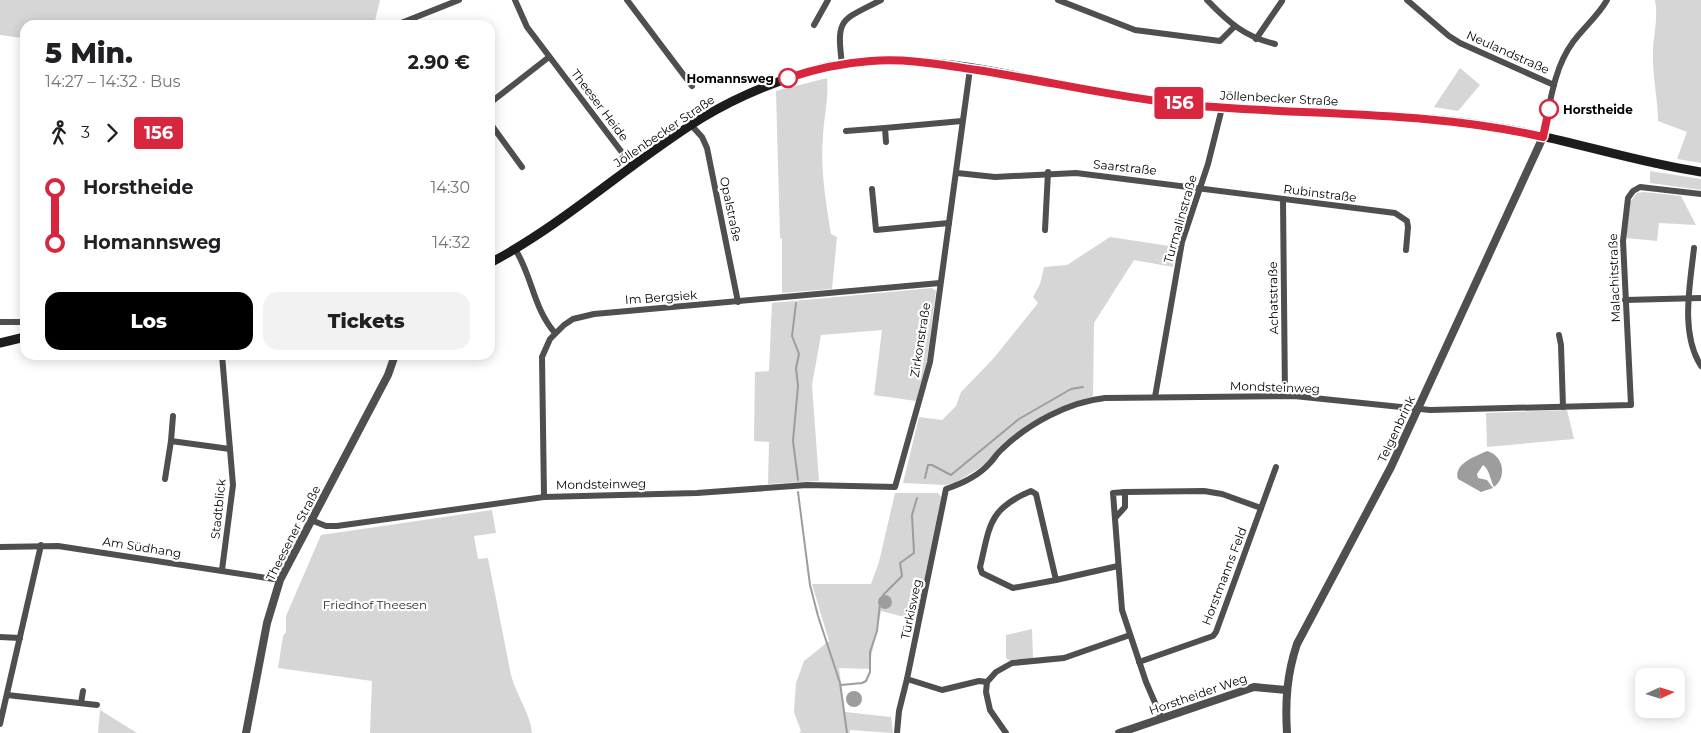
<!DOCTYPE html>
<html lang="de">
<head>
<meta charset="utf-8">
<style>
  :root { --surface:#fff; --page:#f2f2f2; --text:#202124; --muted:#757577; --accent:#000 }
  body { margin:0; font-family:Montserrat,sans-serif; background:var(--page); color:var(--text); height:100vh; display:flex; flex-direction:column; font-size:19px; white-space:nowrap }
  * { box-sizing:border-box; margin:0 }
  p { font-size:16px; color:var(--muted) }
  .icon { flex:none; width:28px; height:28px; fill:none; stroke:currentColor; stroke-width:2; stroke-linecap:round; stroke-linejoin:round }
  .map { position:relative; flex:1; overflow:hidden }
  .drawer { position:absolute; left:20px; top:20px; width:475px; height:340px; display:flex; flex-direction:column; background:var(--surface); border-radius:15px; box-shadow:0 2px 12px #0003 }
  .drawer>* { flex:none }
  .badge { padding:0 10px; border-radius:4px; font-size:18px; line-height:32px }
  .needle { width:32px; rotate:86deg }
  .fabs { position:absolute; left:1635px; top:668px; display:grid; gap:10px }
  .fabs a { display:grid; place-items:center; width:50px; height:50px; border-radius:10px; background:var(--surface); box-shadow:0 2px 12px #0003; font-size:25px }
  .map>.badge { position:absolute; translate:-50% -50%; box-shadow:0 0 0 2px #fff }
  .legs { display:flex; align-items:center; gap:8px; height:55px; padding:0 25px; font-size:16px }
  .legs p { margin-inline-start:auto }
  .headline { display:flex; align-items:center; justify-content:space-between; height:85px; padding:0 25px }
  h1 { font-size:28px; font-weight:800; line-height:38px }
  .primary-button { display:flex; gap:10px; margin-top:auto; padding:10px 25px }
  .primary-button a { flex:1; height:58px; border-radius:15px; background:var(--accent); color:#fff; font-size:20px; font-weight:800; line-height:58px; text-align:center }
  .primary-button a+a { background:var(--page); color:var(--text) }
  ul { padding:0 25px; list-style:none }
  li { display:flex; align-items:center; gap:18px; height:55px; font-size:19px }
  li i { display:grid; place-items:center; width:8px; height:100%; margin:0 6px; background:currentColor }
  li i::after { content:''; width:12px; height:12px; margin:-6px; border:4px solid; border-radius:50%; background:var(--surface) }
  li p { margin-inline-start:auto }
  li:first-child i { background:linear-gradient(#0000 50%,currentColor 0) }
  li:last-child i { background:linear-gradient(currentColor 50%,#0000 0) }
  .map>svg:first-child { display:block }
</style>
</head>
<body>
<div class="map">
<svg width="1701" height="733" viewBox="0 0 1701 733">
  <rect width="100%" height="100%" fill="#fff"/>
  <g fill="#d6d6d6">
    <path d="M 0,0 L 380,0 L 374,25 L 25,25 L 25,49 L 22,38 L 0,35 Z"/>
    <path d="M 1655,0 L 1701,0 L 1701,163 L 1677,159 L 1687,132 L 1658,121 C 1658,100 1653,80 1653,59 C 1652,38 1659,20 1655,0 Z"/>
    <path d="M 1460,68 L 1480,85 L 1458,111 L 1434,107 Z"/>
    <path d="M 827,78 C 829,98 824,116 823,136 C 820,169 826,202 831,234 L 837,237 L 832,289 L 782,293 L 782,239 L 780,238 L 776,91 Z"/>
    <path d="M 1650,171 L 1701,179 L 1701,190 L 1650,183 Z"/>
    <path d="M 1644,192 L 1681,196 L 1696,225 L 1659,223 L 1657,241 L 1626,238 L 1630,202 L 1637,193 Z"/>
    <path d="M 1110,237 L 1176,247 L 1173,267 L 1134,260 L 1094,323 L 1093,396 L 1049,413 L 1023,428 L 999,447 L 986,464 L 955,483 L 945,485 L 903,483 L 919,417 L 942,420 L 956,406 L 961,392 L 993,359 L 1038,303 L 1033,297 L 1040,284 L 1044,267 L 1067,265 Z"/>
    <path d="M 932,288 L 936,291 L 926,367 L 916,401 L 874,395 L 882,330 L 821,335 L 812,385 L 819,481 L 768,484 L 769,442 L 754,441 L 755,372 L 769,371 L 772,303 Z"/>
    <path d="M 1567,410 L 1574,439 L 1487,447 L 1486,413 Z"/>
    <path d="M 895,493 L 938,493 L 941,497 L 916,620 L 881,611 C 878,631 871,649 870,669 L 839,668 L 845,712 L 891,717 L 893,733 L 850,730 L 850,733 L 799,733 L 801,731 L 794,712 L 796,683 L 804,661 L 829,641 L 812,584 L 871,584 L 879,562 Z"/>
    <path d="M 492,510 L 496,533 L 474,536 L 478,559 L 488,558 L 511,675 C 516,695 530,712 532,733 L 370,733 L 372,681 L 278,668 L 283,636 L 286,632 L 286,616 L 321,535 Z"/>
    <path d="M 1032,629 L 1033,658 L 1009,660 L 1006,658 L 1006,635 Z"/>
    <path d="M 100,710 L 137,733 L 98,733 Z"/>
  </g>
  <g fill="#9d9d9d">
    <path d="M 1487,451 C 1503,455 1508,477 1494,487 C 1490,480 1490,470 1483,465 L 1477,474 L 1478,478 L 1487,480 L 1493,488 L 1481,492 L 1458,479 C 1453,464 1476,456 1487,451 Z"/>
    <circle cx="885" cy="602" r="7"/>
    <circle cx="854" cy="699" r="8"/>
  </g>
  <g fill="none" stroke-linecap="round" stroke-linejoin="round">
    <g stroke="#9d9d9d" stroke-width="2">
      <path d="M 796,303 L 792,336 L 799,354 L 796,368 L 798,386 L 793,441 L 798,480"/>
      <path d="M 925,478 L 928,465 L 932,465 L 951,475 L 1019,419 L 1071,389 L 1083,387"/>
      <path d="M 798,492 L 810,585 L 818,616 L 840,683 L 847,733"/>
      <path d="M 883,595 L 902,576 L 900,563 L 914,553 L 912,515 L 917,498"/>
      <path d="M 841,685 L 862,683 L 866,681 L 870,672 L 870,652 L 877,631 L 880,603"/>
    </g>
    <g stroke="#4f4f4f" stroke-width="6">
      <path d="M 515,0 L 527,27 L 633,167"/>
      <path d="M 627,0 L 692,86"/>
      <path d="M 1058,0 L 1135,30 L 1220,41 L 1234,27"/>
      <path d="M 1207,0 C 1228,22 1245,37 1275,44"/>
      <path d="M 1407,0 L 1449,36 L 1460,43 L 1554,85"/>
      <path d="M 396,25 L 459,0"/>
      <path d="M 814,25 L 828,0"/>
      <path d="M 1256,39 L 1282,1"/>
      <path d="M 842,64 C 836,17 841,21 881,0"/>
      <path d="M 490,103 L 549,57"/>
      <path d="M 490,123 L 522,167"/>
      <path d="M 691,125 L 702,137 L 707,148 L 738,302"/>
      <path d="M 885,128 L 962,121"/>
      <path d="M 846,131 L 885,128 L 886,142"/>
      <path d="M 1543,137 C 1550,105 1553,69 1573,42 C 1584,27 1598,16 1607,0"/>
      <path d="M 957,173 L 995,177 L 1076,173 L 1395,213 L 1407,221 L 1408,227 L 1406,250"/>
      <path d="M 872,189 L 876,230 L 949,223"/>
      <path d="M 1283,200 L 1285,396"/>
      <path d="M 1045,230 L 1048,172"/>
      <path d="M 1694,248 C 1690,285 1680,333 1701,366"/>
      <path d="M 515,249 C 532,275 533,308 555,333"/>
      <path d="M 1625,300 L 1701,298"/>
      <path d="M 0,322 L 25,322"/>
      <path d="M 1559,335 L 1561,345 L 1563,407"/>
      <path d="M 1155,397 L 1182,242 L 1208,164 L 1222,108"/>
      <path d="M 173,416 L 171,441 L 230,449"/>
      <path d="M 165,479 L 171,441"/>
      <path d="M 1031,491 L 1036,494 L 1056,580 L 1013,588 L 982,573 L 980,567 C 990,526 988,509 1031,491 Z"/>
      <path d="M 1125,492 L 1204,491 L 1222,494 L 1261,508"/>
      <path d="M 544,497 L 542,357 L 550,339 L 564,325 L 573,319 L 594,314 L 940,283"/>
      <path d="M 1115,518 L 1125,507 L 1125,492 L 1113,493 L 1122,610 L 1146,682 L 1162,719"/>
      <path d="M 311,520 L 326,526 L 337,526 L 544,497 L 697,493 L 807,485 L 895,487 L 930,362 L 970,69"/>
      <path d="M 0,547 L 58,546 L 280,580"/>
      <path d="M 222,570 L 233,485 L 222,355"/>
      <path d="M 1056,580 L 1118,566"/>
      <path d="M 0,637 L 20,638"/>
      <path d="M 1139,662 L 1213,636 L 1216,632 L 1276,467"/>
      <path d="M 907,679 L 942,690 L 979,681 L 987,682"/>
      <path d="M 7,695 L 97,705"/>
      <path d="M 81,703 L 83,691"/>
      <path d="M 0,724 L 41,545"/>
      <path d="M 897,733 L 899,711 L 907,679 L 946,489 C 961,484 978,476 989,464 C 994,459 997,453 1002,449 C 1028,424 1068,402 1105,398 L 1294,396 L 1430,410 L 1631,405 L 1623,241 L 1628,198 L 1633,191 L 1640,187 L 1701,194"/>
      <path d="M 1006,733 L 990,710 L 986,692 L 987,682 L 996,672 L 1012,663 L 1064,658 L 1130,635"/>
    </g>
    <g stroke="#4f4f4f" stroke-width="8">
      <path d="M 246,733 L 267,623 L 280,580 L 388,375 L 395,355"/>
      <path d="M 1119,733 L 1254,687 L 1286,690"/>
      <path d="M 1287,733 C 1285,701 1287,674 1297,644 L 1391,467 L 1543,137"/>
    </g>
    <g stroke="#1c1c1c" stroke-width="9">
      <path d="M 490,263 C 566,223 629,163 702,118 C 735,98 771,83 807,72 C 907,40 1029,83 1130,97 C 1181,104 1232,109 1283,111 C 1349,115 1416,115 1482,125 C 1556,135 1627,161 1701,172"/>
      <path d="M 0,343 L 25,337"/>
    </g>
  </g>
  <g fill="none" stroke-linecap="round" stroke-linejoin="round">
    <g stroke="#fff" stroke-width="11">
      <path id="line-1" d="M 788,78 C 815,69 842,63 871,61 C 906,58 943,65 977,70 C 1048,81 1118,98 1189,105 C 1307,116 1427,110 1543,137 L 1549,109"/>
    </g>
    <use href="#line-1" stroke="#d7263d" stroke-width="8"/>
  </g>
  <g fill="#fff" stroke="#d7263d" stroke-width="2.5">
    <circle cx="788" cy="78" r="9"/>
    <circle cx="1549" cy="109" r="9"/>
  </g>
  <g text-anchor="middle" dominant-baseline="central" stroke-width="4.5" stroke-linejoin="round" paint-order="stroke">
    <g font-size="12" fill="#000" stroke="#fff">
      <text transform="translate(1508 52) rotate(24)">Neulandstraße</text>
      <text transform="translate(1279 98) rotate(3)">Jöllenbecker Straße</text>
      <text transform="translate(600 105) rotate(53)">Theeser Heide</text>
      <text transform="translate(664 131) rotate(-34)">Jöllenbecker Straße</text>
      <text transform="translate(1125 167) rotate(6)">Saarstraße</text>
      <text transform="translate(1320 193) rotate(7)">Rubinstraße</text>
      <text transform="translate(731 209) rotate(78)">Opalstraße</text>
      <text transform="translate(1180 219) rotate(-74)">Turmalinstraße</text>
      <text transform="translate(1614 278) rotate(-92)">Malachitstraße</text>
      <text transform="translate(661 297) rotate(-4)">Im Bergsiek</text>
      <text transform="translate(1273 298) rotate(-91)">Achatstraße</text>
      <text transform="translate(920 340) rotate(-81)">Zirkonstraße</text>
      <text transform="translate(1275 387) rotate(2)">Mondsteinweg</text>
      <text transform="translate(1396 429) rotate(-65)">Telgenbrink</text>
      <text transform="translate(601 484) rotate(-1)">Mondsteinweg</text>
      <text transform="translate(218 509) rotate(-84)">Stadtblick</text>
      <text transform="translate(293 533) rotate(-63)">Theesener Straße</text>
      <text transform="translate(142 547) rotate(9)">Am Südhang</text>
      <text transform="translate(1224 576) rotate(-69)">Horstmanns Feld</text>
      <text transform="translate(911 609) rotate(-78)">Türkisweg</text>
      <text transform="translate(1198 694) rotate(-19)">Horstheider Weg</text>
    </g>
    <g font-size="12" font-weight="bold" fill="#000" stroke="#fff" text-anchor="end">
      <text x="774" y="78">Homannsweg</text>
      <text x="1563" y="109" text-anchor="start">Horstheide</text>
    </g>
    <g font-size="12" fill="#2d2d2d" stroke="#fff">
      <text x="375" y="604">Friedhof Theesen</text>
    </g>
  </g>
</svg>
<div class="fabs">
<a><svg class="needle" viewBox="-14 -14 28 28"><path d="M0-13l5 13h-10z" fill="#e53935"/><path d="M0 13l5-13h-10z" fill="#757577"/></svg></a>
</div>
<b class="badge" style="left:1179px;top:103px;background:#d7263d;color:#fff">156</b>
<section class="drawer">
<div class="headline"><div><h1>5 Min.</h1><p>14:27 – 14:32 · Bus</p></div><b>2.90 €</b></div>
<div class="legs"><svg class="icon" aria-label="walk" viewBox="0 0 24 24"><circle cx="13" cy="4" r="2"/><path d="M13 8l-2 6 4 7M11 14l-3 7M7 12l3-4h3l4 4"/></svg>3<svg class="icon" aria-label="forward" viewBox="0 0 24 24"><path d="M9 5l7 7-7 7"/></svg><b class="badge" style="background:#d7263d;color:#fff">156</b></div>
<ul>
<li><i style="color:#d7263d"></i><b>Horstheide</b><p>14:30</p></li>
<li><i style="color:#d7263d"></i><b>Homannsweg</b><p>14:32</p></li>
</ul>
<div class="primary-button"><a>Los</a><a>Tickets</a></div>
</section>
</div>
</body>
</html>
